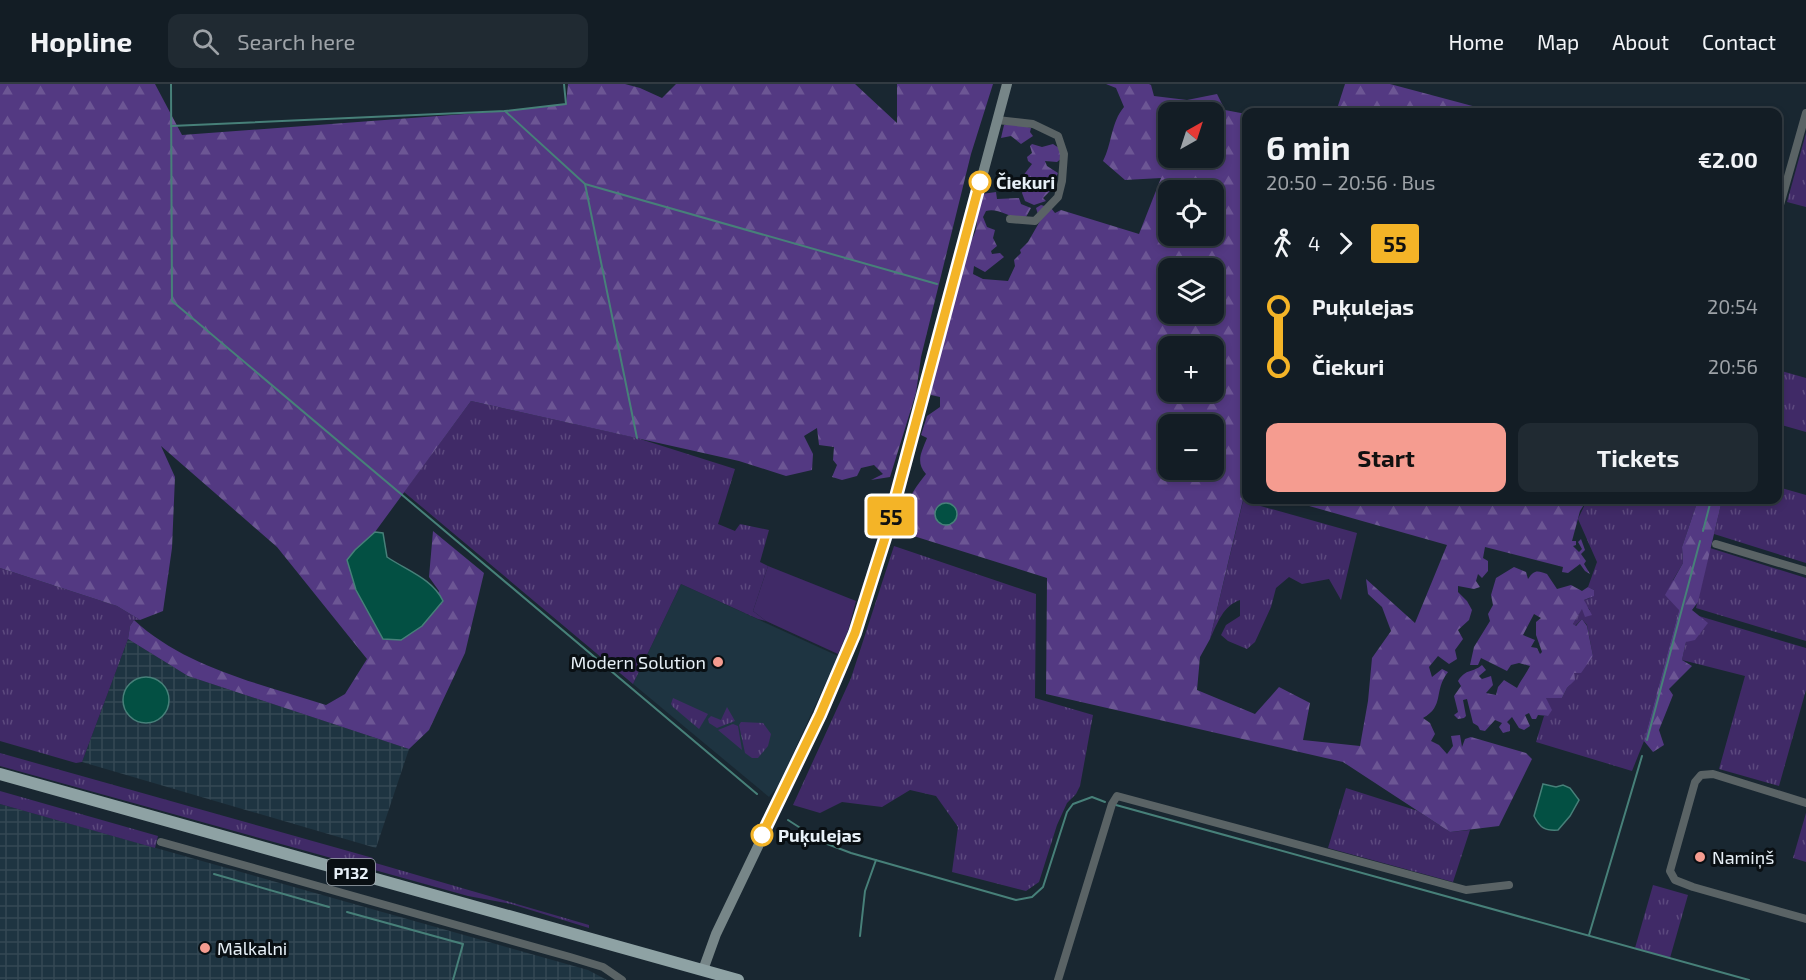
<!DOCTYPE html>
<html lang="en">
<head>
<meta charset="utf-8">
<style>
  :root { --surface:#131d25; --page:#202a32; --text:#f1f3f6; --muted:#9da2a7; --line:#323b42; --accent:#f59c90 }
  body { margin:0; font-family:"Exo 2",sans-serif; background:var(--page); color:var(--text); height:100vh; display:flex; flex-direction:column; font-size:22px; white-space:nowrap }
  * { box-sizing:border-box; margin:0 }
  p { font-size:20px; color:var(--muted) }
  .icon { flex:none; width:33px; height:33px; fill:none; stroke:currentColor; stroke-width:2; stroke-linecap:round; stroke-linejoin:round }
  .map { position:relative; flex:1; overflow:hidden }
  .drawer { position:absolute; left:1242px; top:24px; width:540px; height:396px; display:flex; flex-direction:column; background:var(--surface); border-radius:12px; box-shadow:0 3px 9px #0003,0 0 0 2px var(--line) }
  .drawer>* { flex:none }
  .badge { padding:0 12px; border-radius:4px; font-size:21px; line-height:39px }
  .needle { width:39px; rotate:39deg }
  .tools { position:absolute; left:1158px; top:18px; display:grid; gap:12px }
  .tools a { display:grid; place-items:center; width:66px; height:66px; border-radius:12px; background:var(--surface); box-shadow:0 3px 9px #0003,0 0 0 2px var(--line); font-size:30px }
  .map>.badge { position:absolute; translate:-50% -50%; box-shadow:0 0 0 3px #fff }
  .legs { display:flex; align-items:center; gap:9px; height:66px; padding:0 24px; font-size:20px }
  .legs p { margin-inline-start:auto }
  .summary { display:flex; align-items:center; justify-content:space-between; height:102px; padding:0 24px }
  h1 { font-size:33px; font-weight:700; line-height:45px }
  .primary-button { display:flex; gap:12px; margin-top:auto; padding:12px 24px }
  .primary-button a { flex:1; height:69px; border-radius:12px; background:var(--accent); color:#111; font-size:24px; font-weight:700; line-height:69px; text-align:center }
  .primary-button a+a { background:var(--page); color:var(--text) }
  ul { padding:0 24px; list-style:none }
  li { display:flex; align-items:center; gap:21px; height:60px; font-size:22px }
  li i { display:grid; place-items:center; width:9px; height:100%; margin:0 8px; background:currentColor }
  li i::after { content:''; width:15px; height:15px; margin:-8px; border:4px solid; border-radius:50%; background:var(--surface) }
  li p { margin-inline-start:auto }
  li:first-child i { background:linear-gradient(#0000 50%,currentColor 0) }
  li:last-child i { background:linear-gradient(currentColor 50%,#0000 0) }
  header { display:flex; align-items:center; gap:36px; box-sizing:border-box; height:84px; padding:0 30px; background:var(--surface); border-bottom:2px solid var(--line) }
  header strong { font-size:28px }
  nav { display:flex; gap:33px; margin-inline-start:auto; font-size:21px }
  .search { width:420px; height:54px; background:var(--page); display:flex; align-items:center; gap:15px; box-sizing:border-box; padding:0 21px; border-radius:12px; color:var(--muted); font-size:22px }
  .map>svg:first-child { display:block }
</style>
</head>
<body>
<header>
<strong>Hopline</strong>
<div class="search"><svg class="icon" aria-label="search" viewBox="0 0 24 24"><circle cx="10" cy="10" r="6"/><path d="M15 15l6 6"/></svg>Search here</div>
<nav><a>Home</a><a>Map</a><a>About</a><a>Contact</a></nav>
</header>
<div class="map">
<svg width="1806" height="896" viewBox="0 0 1806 896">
  <defs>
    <pattern id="industrial-grid" width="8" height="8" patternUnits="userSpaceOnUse" patternTransform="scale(1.5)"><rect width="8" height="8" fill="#1e3441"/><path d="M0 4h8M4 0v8" fill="none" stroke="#344854"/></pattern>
    <pattern id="grass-tufts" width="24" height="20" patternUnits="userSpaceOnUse" patternTransform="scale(1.5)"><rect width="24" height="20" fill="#402a67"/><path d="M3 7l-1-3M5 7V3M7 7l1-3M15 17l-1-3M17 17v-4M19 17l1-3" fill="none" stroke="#5c497e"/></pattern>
    <pattern id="forest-firs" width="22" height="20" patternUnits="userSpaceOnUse" patternTransform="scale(1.5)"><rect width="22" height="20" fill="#533982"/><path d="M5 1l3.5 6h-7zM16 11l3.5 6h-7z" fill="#6c5694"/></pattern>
  </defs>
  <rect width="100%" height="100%" fill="#192731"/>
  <path fill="#1e3441" d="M 681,500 L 838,572 L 778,702 L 769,713 L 633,600 Z"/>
  <g fill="url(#industrial-grid)">
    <path d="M 128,555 L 188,592 L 409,665 L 376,764 L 82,678 Z"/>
    <path d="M 0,720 L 588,886 L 607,896 L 0,896 Z"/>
  </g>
  <g fill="url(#grass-tufts)">
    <path d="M 1806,49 L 1806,123 L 1787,118 Z"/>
    <path d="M 1778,286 L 1806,294 L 1806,348 L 1778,340 Z"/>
    <path d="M 471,317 L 637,354 L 735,385 L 718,440 L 735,447 L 740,440 L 769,446 L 760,478 L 768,482 L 753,527 L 766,537 L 758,535 L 681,500 L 633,600 L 404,408 Z"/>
    <path d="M 1778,403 L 1806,411 L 1806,479 L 1714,450 L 1722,416 L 1778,416 Z"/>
    <path d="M 1587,416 L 1698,416 L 1682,463 L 1683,479 L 1673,496 L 1679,526 L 1644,657 L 1632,687 L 1536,658 L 1544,632 L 1548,632 L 1546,614 L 1562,614 L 1567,604 L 1570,601 L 1573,589 L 1593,572 L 1587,541 L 1582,535 L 1575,542 L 1573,540 L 1582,524 L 1590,526 L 1585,520 L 1584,516 L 1590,514 L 1594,506 L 1588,503 L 1597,478 L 1578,435 Z"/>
    <path d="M 1243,417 L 1357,449 L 1341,516 L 1329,495 L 1302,500 L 1289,493 L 1276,504 L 1271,523 L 1255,558 L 1247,565 L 1228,557 L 1221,551 L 1226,541 L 1240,532 L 1240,516 C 1223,522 1218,538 1210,555 Z"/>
    <path d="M 894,462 L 1036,510 L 1035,614 L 1093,631 L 1080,702 L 1076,710 L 1067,719 L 1057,741 L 1039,798 L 1026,807 L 952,788 L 958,743 L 936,712 L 910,706 L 882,723 L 842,718 L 820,729 L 793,721 L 851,594 Z"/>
    <path d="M 1710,464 L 1806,494 L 1806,557 L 1696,524 Z"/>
    <path d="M 0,484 L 117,522 L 140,536 L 134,536 L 130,542 L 128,555 L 82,678 L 76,679 L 0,657 Z"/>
    <path d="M 1699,532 L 1806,564 L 1806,606 L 1779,702 L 1719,685 L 1745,592 L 1682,576 L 1686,558 L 1707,540 Z"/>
    <path d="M 673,614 L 708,630 L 699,645 L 673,623 L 671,620 Z"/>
    <path d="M 727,623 L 735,637 L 717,644 L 709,639 L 708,635 L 711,632 L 721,636 Z"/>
    <path d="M 741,638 L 763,639 L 771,650 L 768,662 L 758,674 L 752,674 L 745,669 L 739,641 Z"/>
    <path d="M 733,640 L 738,642 L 742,666 L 718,646 Z"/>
    <path d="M 0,669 L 373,774 L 372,778 L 589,841 L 589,844 L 511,820 L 468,812 L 0,682 Z"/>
    <path d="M 1346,704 L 1418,727 L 1450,748 L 1470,746 L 1453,798 L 1328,764 Z"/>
    <path d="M 0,707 L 158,752 L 155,764 L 0,720 Z"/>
    <path d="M 1806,729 L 1806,778 L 1793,774 Z"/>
    <path d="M 1653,801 L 1688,811 L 1670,874 L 1635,864 Z"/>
  </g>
  <g fill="url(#forest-firs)" fill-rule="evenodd">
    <path d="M 0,0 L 155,0 L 182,51 L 505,27 L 566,20 L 568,0 L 625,0 L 640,4 L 662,14 L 676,0 L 855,0 L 897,39 L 897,0 L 993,0 L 971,70 L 921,273 L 916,309 L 890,393 L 871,396 L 883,390 L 874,381 L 861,384 L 857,392 L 842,396 L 832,393 L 837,381 L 833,376 L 834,363 L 819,361 L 817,344 L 804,352 L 813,370 L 812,386 L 786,392 L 739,377 L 471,317 L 375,448 L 355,466 L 356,506 L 383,555 L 401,556 L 422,542 L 439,507 L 429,493 L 433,447 L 484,489 L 465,569 L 429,646 L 409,665 L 188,592 L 128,555 L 130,542 L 134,536 C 186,584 261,600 326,621 L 345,610 L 367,575 L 277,463 L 161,362 L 175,393 L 172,464 L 163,527 L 140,536 L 117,522 L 0,484 Z"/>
    <path d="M 1106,0 L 1149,0 L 1151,1 L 1154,12 L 1187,16 L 1217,10 L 1225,26 L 1246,30 L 1246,403 L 1210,555 L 1200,573 L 1197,606 L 1255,630 L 1279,603 L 1310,619 L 1303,656 L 1360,662 L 1368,617 L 1372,574 L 1391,547 L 1382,523 L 1368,510 L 1366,495 L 1415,539 L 1447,461 L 1288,416 L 1587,416 L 1580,427 L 1572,457 L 1576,457 L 1576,461 L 1573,462 L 1579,468 L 1582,465 L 1578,458 L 1581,455 L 1585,466 L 1581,470 L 1586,477 L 1584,480 L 1590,490 L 1585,487 L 1580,480 L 1568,489 L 1562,488 L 1563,483 L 1485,463 L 1483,474 L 1488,477 L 1488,487 L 1482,494 L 1478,490 L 1476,497 L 1480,503 L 1474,505 L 1458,502 L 1458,508 L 1467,517 L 1472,526 L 1469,536 L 1458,546 L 1463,555 L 1455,566 L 1457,575 L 1449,580 L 1438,572 L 1429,583 L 1432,593 L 1442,585 L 1448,588 C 1433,607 1445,622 1423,634 L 1430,639 L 1435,650 L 1431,657 L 1439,661 L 1447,670 L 1453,662 L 1451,652 L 1460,651 L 1462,663 L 1465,655 L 1471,653 L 1526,669 L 1532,675 L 1499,742 L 1450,748 L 1343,678 L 1046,610 L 1047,494 L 904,449 C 900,426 912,407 926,390 C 915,378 922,367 927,354 L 921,351 L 927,332 L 940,323 L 940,313 L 931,311 L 931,304 L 942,258 L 960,197 L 960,182 L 967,172 L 965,164 C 974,155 980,141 975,129 L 982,110 L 996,108 L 997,115 L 1019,114 L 1021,120 L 1031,124 L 1026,133 C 1012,137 1000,123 986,127 L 983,133 L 987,143 L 995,146 L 993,154 L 997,162 L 991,167 L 992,170 L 1000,169 L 1004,173 L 985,188 L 974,182 L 973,190 L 983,195 L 1008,197 L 1015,182 L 1014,176 L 1021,169 L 1020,166 L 1028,158 L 1040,137 L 1036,124 L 1041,121 L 1051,124 L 1055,129 L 1061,126 L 1139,150 L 1161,94 L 1125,96 L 1103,77 C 1112,60 1111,38 1124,23 L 1116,4 ZM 1168,28 L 1214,28 L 1214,74 L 1168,74 ZM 1168,106 L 1214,106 L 1214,152 L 1168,152 ZM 1168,184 L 1214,184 L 1214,230 L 1168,230 ZM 1168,262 L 1214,262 L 1214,308 L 1168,308 ZM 1168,340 L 1214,340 L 1214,386 L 1168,386 Z"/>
    <path d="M 1345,0 L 1390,0 L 1495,28 L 1336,28 Z"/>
    <path d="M 1004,41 L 1020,41 L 1031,44 L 1030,48 L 1033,52 L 1021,60 L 1011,52 L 1001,54 Z"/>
    <path d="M 1032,60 L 1042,63 L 1053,60 L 1059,64 L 1062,74 L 1057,78 L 1045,77 L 1047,82 L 1058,89 L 1050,107 L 1043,114 L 1046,117 L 1034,121 L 1025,117 L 1022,109 L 1023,106 L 1030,104 L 1031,101 L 1028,97 L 1020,107 L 1016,107 L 1016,101 L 1032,80 L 1028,77 L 1027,73 L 1032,69 L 1030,62 Z"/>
    <path d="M 1698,416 L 1722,416 L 1698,518 L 1692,526 L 1708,539 L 1695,556 L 1686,558 L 1682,576 L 1692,582 L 1669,605 L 1673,611 L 1659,646 L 1664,661 L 1653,668 L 1644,657 L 1679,526 L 1665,511 L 1683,479 L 1682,463 Z"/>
    <path d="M 1514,483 L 1526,488 L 1528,495 C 1534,486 1537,486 1547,490 L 1557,505 L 1571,501 L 1582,507 L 1588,503 L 1594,506 L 1594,512 L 1584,516 L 1592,531 L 1585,533 L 1582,525 L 1573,540 L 1576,542 L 1582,535 L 1587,542 L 1593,572 L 1581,589 L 1574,589 L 1575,596 L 1567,604 L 1562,614 L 1546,614 L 1552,626 L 1548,632 L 1538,631 L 1536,635 L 1532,635 L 1529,629 L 1525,631 L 1530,642 L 1524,646 L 1519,644 L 1512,633 L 1507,638 L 1510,641 L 1510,647 L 1503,649 L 1499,643 L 1502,639 L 1495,636 L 1485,647 L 1480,646 L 1478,642 L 1473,639 L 1467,615 L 1463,616 L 1466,632 L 1464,634 L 1458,635 L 1454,631 L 1458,628 L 1454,612 L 1461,602 L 1458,597 C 1466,584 1473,589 1482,581 L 1486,586 L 1479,592 L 1482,595 L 1491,592 L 1493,601 L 1486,609 L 1496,611 L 1498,603 L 1504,596 L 1517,604 C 1521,596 1526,590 1530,582 L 1519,579 L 1511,581 L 1507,587 L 1481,574 L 1478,581 L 1470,581 L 1474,563 L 1490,537 L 1488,530 L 1493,521 L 1491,511 L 1496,494 ZM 1534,530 L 1541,534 L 1536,538 L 1536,551 L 1542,568 L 1540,570 L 1537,564 L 1531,563 L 1535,556 L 1523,551 Z"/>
  </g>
  <path fill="#402a67" d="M 768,482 L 856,517 L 848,547 L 838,570 L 766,537 L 753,527 Z"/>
  <g fill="#035043" stroke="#478079" stroke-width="1.5">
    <circle cx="946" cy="430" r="11"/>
    <path d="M 375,448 L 383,449 L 387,473 C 406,486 433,495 443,517 L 422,542 L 401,556 L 383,555 L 356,506 L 347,476 L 355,466 Z"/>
    <circle cx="146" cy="616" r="23"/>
    <path d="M 1543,700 L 1556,703 L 1563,701 L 1570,704 L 1579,716 L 1570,732 L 1558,746 C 1545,747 1540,744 1534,732 Z"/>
  </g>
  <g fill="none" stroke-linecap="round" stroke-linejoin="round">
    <g stroke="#478079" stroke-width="2">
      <path d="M 171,0 L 172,217 L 757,710"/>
      <path d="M 505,27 L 585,100 L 937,200"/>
      <path d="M 171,42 L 505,27 L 566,20 L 564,0"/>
      <path d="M 585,100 L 637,354"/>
      <path d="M 1703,447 L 1711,416"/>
      <path d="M 1647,656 L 1700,457"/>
      <path d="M 1116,721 L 1749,896"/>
      <path d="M 788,736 L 822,758 L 851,769 L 1016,816 L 1032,813 L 1043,803 L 1067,728 L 1073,720 L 1092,713 L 1105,718"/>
      <path d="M 214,790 L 329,823"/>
      <path d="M 347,828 L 463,860 L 453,896"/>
      <path d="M 1589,851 L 1642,672"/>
      <path d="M 860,852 L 865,807 L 876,776"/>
    </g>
    <g stroke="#5a6365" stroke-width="8">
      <path d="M 997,36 L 1033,40 L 1058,52 L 1064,70 L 1062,97 L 1058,113 L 1035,137 L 1010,135"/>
      <path d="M 1778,128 L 1806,29"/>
      <path d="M 1716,460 L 1806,487"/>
      <path d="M 1806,719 L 1713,690 L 1701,691 L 1695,698 L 1670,787 L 1675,796 L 1693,803 L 1806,835"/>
      <path d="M 161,758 L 570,873 L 603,883 L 622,896"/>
      <path d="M 1058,896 L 1112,720 L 1117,712 L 1466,806 L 1509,801"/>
    </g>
    <path stroke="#778688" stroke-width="10" d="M 703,886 L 716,850 L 821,631 L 855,549 L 885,454 L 1007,0"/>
    <path stroke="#8ea2a4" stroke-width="12" d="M 0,690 L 738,896"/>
  </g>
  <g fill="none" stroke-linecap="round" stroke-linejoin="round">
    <g stroke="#fff" stroke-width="14">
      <path id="line-1" d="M 762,751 L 820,631 L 855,549 L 885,454 L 980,98"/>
    </g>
    <use href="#line-1" stroke="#f4b427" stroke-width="9"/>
  </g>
  <g fill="#fff" stroke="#f4b427" stroke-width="3">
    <circle cx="980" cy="98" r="10"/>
    <circle cx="762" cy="751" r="10"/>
  </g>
  <g fill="#f59c90" stroke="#090f13" stroke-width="2">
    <circle cx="718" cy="578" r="6"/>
    <circle cx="1700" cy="773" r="6"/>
    <circle cx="205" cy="864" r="6"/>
  </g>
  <g text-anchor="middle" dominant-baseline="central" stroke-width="6" stroke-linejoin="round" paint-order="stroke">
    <rect fill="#090f13" stroke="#a4acb3" stroke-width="1.5" x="327" y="775" width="48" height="26" rx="4.5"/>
    <g font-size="16" font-weight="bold" fill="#e7f0f7">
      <text x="351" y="788">P132</text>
    </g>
    <g font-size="18" font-weight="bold" fill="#e7f0f7" stroke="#090f13" text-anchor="start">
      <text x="996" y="98">Čiekuri</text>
      <text x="778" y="751">Puķulejas</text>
    </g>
    <g font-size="18" fill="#e7f0f7" stroke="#090f13" text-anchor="start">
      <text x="706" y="578" text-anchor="end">Modern Solution</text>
      <text x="1712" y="773">Namiņš</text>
      <text x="217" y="864">Mālkalni</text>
    </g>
  </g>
</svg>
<div class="tools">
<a><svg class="needle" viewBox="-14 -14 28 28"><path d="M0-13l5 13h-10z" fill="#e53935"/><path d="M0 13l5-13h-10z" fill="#9da2a7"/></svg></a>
<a><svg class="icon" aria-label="locate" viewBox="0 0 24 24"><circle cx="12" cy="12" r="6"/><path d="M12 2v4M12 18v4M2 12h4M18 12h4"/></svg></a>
<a><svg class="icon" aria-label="layers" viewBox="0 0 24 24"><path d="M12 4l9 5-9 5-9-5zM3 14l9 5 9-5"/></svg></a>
<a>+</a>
<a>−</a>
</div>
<b class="badge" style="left:891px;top:432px;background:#f4b427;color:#111">55</b>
<section class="drawer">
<div class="summary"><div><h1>6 min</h1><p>20:50 – 20:56 · Bus</p></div><b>€2.00</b></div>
<div class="legs"><svg class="icon" aria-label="walk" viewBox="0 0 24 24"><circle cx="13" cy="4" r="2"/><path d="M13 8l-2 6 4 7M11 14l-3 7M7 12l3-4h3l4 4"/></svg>4<svg class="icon" aria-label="forward" viewBox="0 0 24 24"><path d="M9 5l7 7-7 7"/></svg><b class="badge" style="background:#f4b427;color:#111">55</b></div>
<ul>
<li><i style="color:#f4b427"></i><b>Puķulejas</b><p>20:54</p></li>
<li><i style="color:#f4b427"></i><b>Čiekuri</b><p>20:56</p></li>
</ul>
<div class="primary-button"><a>Start</a><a>Tickets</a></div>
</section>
</div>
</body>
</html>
